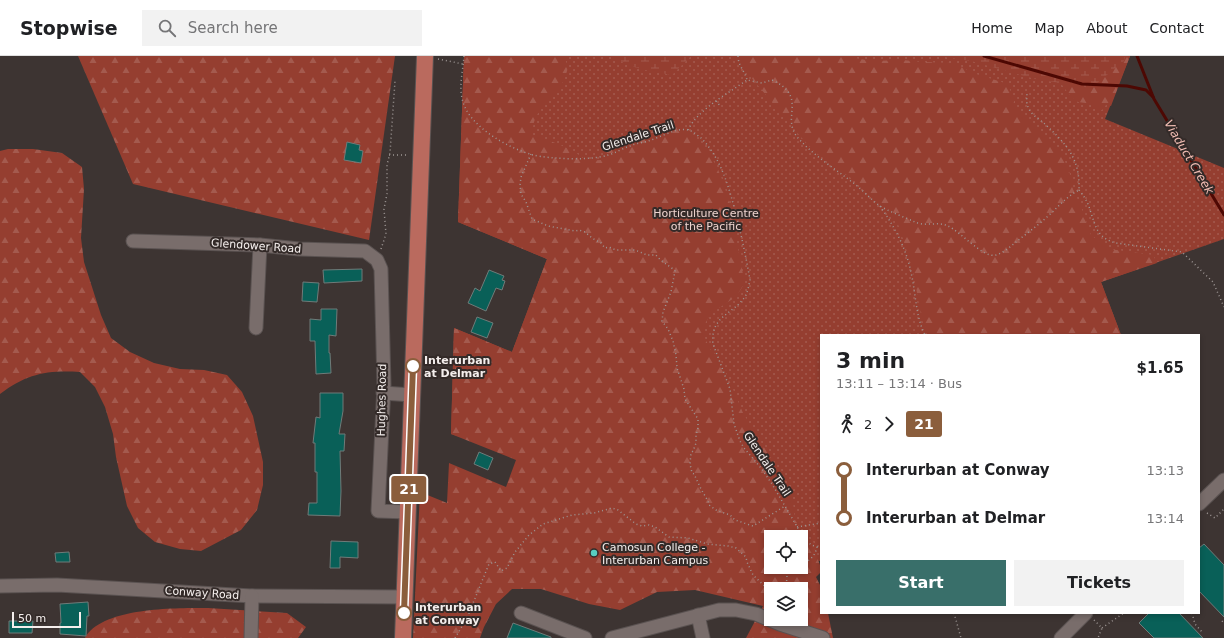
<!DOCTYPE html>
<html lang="en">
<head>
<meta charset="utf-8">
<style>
  :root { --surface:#fff; --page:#f2f2f2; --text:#202124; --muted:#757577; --line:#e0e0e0; --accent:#396f6a }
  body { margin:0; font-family:"DejaVu Sans",sans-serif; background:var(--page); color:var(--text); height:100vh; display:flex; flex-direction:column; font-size:15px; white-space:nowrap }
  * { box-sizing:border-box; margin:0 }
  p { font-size:13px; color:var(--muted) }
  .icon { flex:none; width:22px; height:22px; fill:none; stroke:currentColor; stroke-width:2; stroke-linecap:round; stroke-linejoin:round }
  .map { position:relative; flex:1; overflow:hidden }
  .panel { position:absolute; left:820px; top:278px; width:380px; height:280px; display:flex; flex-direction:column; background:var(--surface); border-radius:0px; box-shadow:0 2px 6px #0003 }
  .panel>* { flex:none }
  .badge { padding:0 8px; border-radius:3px; font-size:14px; line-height:26px }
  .tools { position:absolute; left:764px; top:474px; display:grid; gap:8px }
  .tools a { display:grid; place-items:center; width:44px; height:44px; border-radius:0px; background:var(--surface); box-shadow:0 2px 6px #0003; font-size:20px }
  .scale { position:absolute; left:12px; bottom:10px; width:69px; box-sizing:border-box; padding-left:4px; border:2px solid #f4eeec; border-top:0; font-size:11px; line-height:14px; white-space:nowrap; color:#f4eeec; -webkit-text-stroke:3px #332a28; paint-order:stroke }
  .map>.badge { position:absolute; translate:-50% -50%; box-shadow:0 0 0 2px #fff }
  .legs { display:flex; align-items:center; gap:6px; height:44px; padding:0 16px; font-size:13px }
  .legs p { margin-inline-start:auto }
  .head { display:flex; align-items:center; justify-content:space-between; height:68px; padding:0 16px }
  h1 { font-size:22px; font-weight:700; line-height:30px }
  .cta { display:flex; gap:8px; margin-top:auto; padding:8px 16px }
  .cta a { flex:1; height:46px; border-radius:0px; background:var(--accent); color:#fff; font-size:16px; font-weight:700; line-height:46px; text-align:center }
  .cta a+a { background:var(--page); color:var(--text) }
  ul { padding:0 16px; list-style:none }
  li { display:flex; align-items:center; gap:14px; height:48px; font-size:15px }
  li i { display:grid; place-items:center; width:6px; height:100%; margin:0 5px; background:currentColor }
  li i::after { content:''; width:10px; height:10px; margin:-5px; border:3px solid; border-radius:50%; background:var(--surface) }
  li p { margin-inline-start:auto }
  li:first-child i { background:linear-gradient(#0000 50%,currentColor 0) }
  li:last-child i { background:linear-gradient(currentColor 50%,#0000 0) }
  header { display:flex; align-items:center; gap:24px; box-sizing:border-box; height:56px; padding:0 20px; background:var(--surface); border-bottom:1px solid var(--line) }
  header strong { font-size:19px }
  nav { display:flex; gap:22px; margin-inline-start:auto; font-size:14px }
  .search { width:280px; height:36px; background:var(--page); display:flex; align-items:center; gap:10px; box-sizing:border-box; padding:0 14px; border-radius:0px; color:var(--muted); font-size:15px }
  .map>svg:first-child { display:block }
</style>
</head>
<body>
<header>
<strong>Stopwise</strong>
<div class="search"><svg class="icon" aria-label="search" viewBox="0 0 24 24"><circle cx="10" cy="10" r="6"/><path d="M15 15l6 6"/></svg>Search here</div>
<nav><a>Home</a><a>Map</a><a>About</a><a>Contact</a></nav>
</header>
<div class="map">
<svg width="1224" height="582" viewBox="0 0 1224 582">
  <defs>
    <pattern id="grass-dots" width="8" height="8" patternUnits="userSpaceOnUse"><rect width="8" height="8" fill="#953e30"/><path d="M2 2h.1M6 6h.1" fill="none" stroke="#a45a4e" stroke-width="1.8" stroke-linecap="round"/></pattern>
    <pattern id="forest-firs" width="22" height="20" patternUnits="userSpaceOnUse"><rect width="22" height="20" fill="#953e30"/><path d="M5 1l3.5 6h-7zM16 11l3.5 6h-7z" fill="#a45a4e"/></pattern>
    <pattern id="wetland-marsh" width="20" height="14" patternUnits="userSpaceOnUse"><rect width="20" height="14" fill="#953e30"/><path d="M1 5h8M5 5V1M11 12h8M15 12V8" fill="none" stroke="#a45a4e"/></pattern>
  </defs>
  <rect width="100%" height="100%" fill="#3d3432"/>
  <path fill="url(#grass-dots)" d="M 464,0 L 1130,0 L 1105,63 L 1224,112 L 1224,183 L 1101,226 L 1121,279 L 821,279 L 821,505 L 808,504 L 801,481 L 771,481 L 451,378 L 454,272 L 512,296 L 547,203 L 458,166 Z"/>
  <g fill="url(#forest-firs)" fill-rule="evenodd">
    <path d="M 78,0 L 395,0 L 369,184 L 133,128 Z"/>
    <path d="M 464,0 L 564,0 L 568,11 C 567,16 565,21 563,26 C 552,43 530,57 533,79 L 548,84 L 572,94 L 587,105 L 601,104 L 613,84 L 635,80 L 665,70 L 678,68 L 684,72 L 700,87 L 708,96 L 717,111 L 723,126 L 730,149 L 744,224 L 743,230 L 739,236 L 734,242 L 716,254 L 708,262 L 704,272 L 704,280 L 710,293 L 720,303 L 743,357 L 778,414 L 793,447 L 795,464 L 804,478 L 815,488 C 813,500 821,504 821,516 L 816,521 L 821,531 L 821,557 L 828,557 L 833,582 L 746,582 L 763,550 L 695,534 L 657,536 L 620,554 L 589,548 L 541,533 L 512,533 L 496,548 L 484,571 L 480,582 L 413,582 L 420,436 L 447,447 L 449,407 L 506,431 L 516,404 L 451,378 L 454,272 L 512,296 L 547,203 L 458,166 ZM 771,481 L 801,481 L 801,511 L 771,511 ZM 771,533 L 801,533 L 801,563 L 771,563 Z"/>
    <path d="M 732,0 L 851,0 L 854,2 L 872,5 L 903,4 L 921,6 L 953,7 L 976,18 L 1008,28 L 1017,54 L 1050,84 L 1063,101 L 1070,118 L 1073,133 L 1084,158 L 1091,179 L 1109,193 L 1153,199 L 1157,207 L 1101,226 L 1121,279 L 929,279 L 922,264 L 913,215 L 899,170 L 881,148 L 862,130 L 815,96 L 801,81 L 745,14 Z"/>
    <path d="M 1052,0 L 1130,0 L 1111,50 L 1106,49 L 1102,54 L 1097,54 L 1093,48 L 1078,46 L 1072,42 L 1049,12 Z"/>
    <path d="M 8,93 L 33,93 L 62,97 L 82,111 L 84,133 L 81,182 L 84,206 L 101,259 L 111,282 L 130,296 L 154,307 L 180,313 L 204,314 L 227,319 L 242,336 L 253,360 L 263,406 L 263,429 L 257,454 L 241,474 L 201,495 L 180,493 L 155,486 L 138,472 L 127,450 L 116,401 L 113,378 L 105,351 L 95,331 L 80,316 C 46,314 27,318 0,338 L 0,95 Z"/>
    <path d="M 208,552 L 287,557 L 306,571 L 298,582 L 85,582 C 102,551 176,552 208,552 Z"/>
  </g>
  <g fill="url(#wetland-marsh)">
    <path d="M 613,0 L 691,0 L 672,19 C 655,16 626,12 613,0 Z"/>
    <path d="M 938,0 L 1125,0 L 1124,5 L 1091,32 L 1035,23 L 971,5 Z"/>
  </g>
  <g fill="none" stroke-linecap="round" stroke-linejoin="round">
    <g stroke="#4d0803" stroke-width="3">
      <path d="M 984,0 L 1082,28 L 1127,30 L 1146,34 L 1153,41"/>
      <path d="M 1137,0 L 1154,43 L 1224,159"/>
    </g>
  </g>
  <g fill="#096058" stroke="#6f7b79">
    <path d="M 347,86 L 360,89 L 359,94 L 363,95 L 361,107 L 344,104 Z"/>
    <path d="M 362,213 L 362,225 L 324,227 L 323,214 Z"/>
    <path d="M 489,214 L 504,220 L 502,224 L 505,225 L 502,234 L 496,232 L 486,255 L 468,247 L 475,232 L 480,235 Z"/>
    <path d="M 303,226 L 319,227 L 317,246 L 302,245 Z"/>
    <path d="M 321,253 L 337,253 L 336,280 L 329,279 L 329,297 L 330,297 L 331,317 L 316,318 L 315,285 L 310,285 L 310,263 L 321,264 Z"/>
    <path d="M 477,261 L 493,267 L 487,282 L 471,276 Z"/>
    <path d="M 320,337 L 343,337 L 343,355 L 339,378 L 345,378 L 344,395 L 340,395 L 341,435 L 340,460 L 308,459 L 309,447 L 317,447 L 317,416 L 315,416 L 315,387 L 313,387 L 316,361 L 320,362 Z"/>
    <path d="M 479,396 L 493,402 L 488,414 L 474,408 Z"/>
    <path d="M 331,485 L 358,486 L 358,502 L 340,501 L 340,512 L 330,512 Z"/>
    <path d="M 1204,488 L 1224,509 L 1224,561 L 1199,535 L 1199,492 Z"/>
    <path d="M 69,496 L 70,506 L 56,506 L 55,497 Z"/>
    <path d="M 88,546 L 89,560 L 87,560 L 86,580 L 60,578 L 60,567 L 61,567 L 60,548 Z"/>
    <path d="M 1149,557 L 1179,557 L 1203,582 L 1154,582 L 1139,567 Z"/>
    <path d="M 9,565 L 33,565 L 32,577 L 9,577 Z"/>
    <path d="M 513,567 L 551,581 L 551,582 L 507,582 Z"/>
  </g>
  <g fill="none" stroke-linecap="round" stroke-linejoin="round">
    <g stroke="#5a5251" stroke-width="15">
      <g id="minor">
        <path d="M 133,185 L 260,189 L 299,193 L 365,195 L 377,204 L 381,213 L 384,329 L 378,455 L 408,456"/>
        <path d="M 256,272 L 260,189"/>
        <path d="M 383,337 L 412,339"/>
        <path d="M 1199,448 L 1224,424"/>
        <path d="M 0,530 L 57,529 L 252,540 L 405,541"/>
        <path d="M 521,557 L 585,582"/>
        <path d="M 698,559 L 703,582"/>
        <path d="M 251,582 L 252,540"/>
        <path d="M 612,582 L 719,554 L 736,554 L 756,558 L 780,568 L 823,582"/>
        <path d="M 1061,582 L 1086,557"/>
      </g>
    </g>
    <g stroke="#5a5251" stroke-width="18">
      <path id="major" d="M 403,582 L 425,0"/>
    </g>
    <g stroke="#9d9694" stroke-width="1.5" stroke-dasharray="1 3" stroke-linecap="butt">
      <path d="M 464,0 C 463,14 459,29 462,42 C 467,70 508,92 533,99 C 551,103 590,105 608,99 C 616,97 623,92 630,90 C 636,87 642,87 648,85 C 659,82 677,71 688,74 C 693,75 697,79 701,82 C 724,105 731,140 739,170 C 743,188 747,206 750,224 C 749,229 748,234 746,239 C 734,259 710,259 713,288 L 730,333 L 734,368 L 740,385 L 744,392 L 761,412 L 772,428 L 802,479 L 811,489 L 821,492"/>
      <path d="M 738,0 C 738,10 745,15 747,24"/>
      <path d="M 438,3 L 463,8"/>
      <path d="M 716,45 L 721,51"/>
      <path d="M 688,74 C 698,53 729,37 747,24 L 762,27 L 772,24 C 809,41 780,61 798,82 C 814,100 834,112 852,126 C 862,133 870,143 880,150 C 888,155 906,162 915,166 C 926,171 938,165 948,170 C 961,176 984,203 996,199 C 1003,197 1010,191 1016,186 C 1026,178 1037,170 1047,161 C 1058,151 1066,141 1079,134 C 1080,102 1067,89 1045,68 C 1039,63 1031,59 1028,51 C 1026,47 1027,41 1027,36"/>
      <path d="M 531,98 L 521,121 L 520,129 L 521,138 L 526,146 L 532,163 L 548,170 L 575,175 L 579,174 L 585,176 L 592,182 L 601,187 L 605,192 L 609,191 L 616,194 L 635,194 L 647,199 L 656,199 C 661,206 669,209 675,215 L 671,236 L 663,256 L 662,265 L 668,273 L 673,285 L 676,299 L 677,312 L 684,333 L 685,343 L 698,363 L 698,372 L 696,379 L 696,387 L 693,395 L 691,397 L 690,408 L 692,417 L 694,418 L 701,433 L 708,445 L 709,449 L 716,454 L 730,459 L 735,464 L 753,470 L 785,450"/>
      <path d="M 389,99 L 409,99"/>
      <path d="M 1079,134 C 1084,140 1088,146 1090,154 C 1096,171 1097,182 1116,187 L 1182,196 L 1213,226 L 1224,251"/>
      <path d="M 880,150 C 896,173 907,194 912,221 C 916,241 916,261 925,279"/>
      <path d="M 381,193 L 386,178 L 384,153 L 387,138 L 387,109 L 390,97 L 395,25"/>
      <path d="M 1207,457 L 1215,462 L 1224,453"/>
      <path d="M 797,471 L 821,467"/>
      <path d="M 801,508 C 810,505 815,500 817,491"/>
      <path d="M 786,533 C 787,526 786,519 789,513 L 792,511"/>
      <path d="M 954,557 L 961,582"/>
      <path d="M 1145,557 L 1147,559"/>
      <path d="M 1192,557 L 1195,568 L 1203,577"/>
      <path d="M 1094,564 L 1102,572 L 1098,582"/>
      <path d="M 1222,565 L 1224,567"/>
      <path d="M 1102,572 L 1124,557"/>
      <path d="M 455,582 L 467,562 L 489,508 L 495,506 L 501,515 L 507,512 L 515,496 L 529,479 L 543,468 L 572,459 L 594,457 L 612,452 L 618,454 L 636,468 L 642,470 L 649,469 L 655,471 L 669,481 L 688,482 L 707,488 L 728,490 L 736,492 L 746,501 L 747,506 L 753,519 L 771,536"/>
    </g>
    <use href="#minor" stroke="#796d6b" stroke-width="13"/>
    <use href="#major" stroke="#ba6a5e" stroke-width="16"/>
  </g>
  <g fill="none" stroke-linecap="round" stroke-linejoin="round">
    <g stroke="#fff" stroke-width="9">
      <path id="line-1" d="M 404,557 L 413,310"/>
    </g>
    <use href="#line-1" stroke="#8b5e3c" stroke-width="6"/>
  </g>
  <g fill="#fff" stroke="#8b5e3c" stroke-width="2">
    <circle cx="413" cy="310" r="7"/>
    <circle cx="404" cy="557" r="7"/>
  </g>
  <circle fill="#58cec0" stroke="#332a28" stroke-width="1.5" cx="594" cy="497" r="4"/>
  <g text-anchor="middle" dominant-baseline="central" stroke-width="4" stroke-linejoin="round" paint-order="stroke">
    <g font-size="11" fill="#f4eeec" stroke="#332a28">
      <text transform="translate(638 80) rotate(-18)">Glendale Trail</text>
      <text transform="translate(256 190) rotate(4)">Glendower Road</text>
      <text transform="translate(382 344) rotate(-89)">Hughes Road</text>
      <text transform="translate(767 408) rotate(56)">Glendale Trail</text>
      <text transform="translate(202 537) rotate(4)">Conway Road</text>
    </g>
    <g font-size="11" fill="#eed3ce" stroke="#332a28">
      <text x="706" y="157">Horticulture Centre<tspan x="706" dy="13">of the Pacific</tspan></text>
    </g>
    <g font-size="11" font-weight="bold" fill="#f4eeec" stroke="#332a28" text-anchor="start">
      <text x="424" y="304">Interurban<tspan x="424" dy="13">at Delmar</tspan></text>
      <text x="415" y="551">Interurban<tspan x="415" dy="13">at Conway</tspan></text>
    </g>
    <g font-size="11" fill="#f4eeec" stroke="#332a28" text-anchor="start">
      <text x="602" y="491">Camosun College -<tspan x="602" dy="13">Interurban Campus</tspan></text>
    </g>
    <g font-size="12" font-style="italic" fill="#f0bcb2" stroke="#332a28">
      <text transform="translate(1189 101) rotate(59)">Viaduct Creek</text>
    </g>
  </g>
</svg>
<div class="tools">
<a><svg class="icon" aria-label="locate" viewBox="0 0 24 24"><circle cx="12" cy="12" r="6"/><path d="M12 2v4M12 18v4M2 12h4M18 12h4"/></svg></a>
<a><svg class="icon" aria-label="layers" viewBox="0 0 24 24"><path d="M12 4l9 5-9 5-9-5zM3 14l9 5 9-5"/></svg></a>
</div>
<div class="scale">50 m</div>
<b class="badge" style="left:409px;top:433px;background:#8b5e3c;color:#fff">21</b>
<section class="panel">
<div class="head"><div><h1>3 min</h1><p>13:11 – 13:14 · Bus</p></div><b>$1.65</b></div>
<div class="legs"><svg class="icon" aria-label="walk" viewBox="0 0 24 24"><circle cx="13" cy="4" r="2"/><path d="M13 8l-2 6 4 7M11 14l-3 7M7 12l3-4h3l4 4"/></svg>2<svg class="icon" aria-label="forward" viewBox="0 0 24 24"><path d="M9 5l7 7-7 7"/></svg><b class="badge" style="background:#8b5e3c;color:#fff">21</b></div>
<ul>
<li><i style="color:#8b5e3c"></i><b>Interurban at Conway</b><p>13:13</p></li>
<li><i style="color:#8b5e3c"></i><b>Interurban at Delmar</b><p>13:14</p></li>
</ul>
<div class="cta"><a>Start</a><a>Tickets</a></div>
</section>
</div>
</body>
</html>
